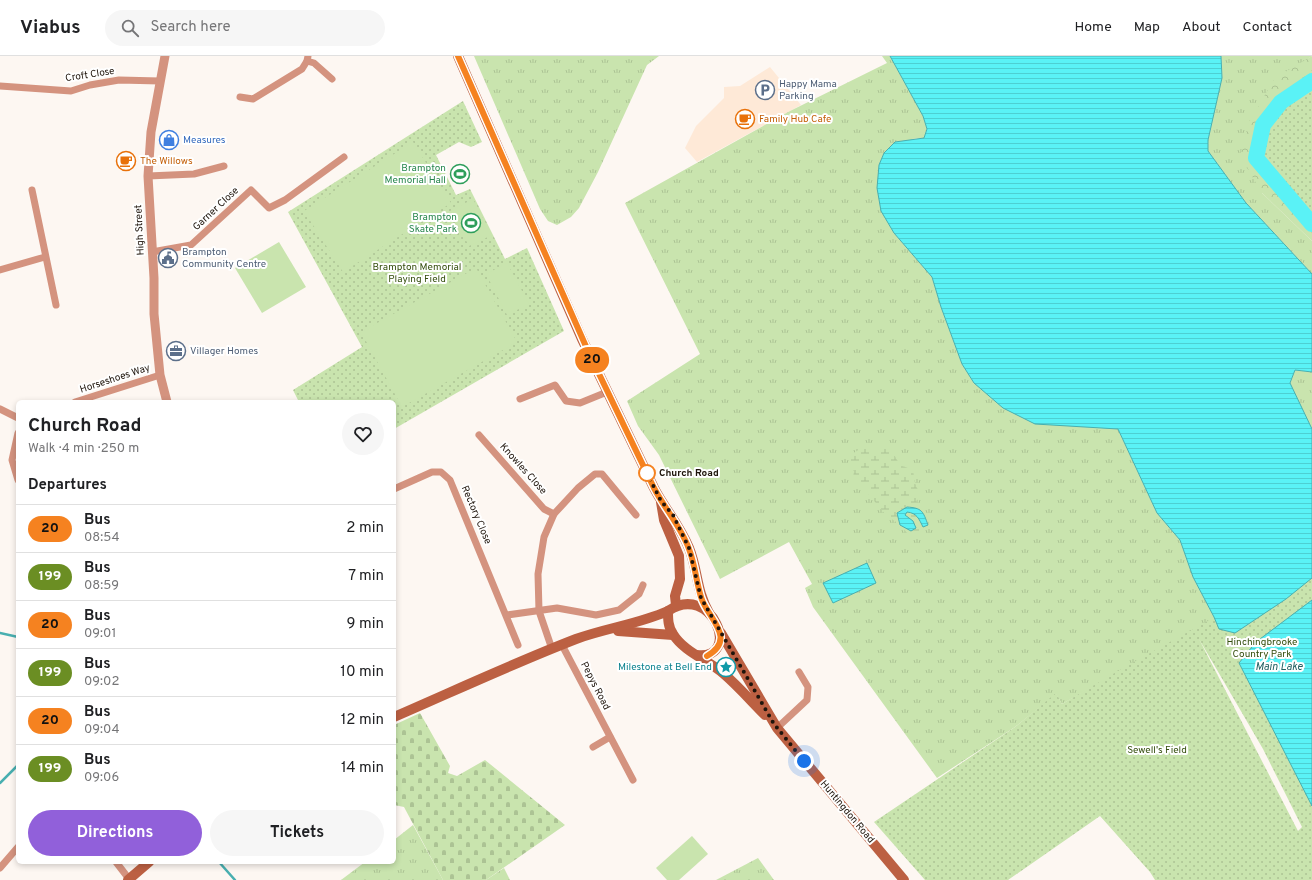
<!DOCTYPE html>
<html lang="en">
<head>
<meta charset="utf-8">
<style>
  :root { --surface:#fff; --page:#f6f6f6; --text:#202124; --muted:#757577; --line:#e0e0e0; --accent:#9160da }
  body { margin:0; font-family:Overpass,sans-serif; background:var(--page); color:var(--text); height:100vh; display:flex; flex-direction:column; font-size:15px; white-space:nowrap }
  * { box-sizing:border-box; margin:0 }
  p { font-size:13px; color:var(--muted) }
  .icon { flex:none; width:22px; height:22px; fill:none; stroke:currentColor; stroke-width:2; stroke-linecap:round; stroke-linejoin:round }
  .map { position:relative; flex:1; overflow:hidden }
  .drawer { position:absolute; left:16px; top:344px; width:380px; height:464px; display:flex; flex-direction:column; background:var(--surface); border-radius:6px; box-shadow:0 2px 6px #0003 }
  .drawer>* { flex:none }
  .badge { padding:0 8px; border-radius:13px; font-size:14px; line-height:26px }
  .you { position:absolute; width:20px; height:20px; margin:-10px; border:3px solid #fff; border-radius:50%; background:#1a73e8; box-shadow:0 0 0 6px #1a73e833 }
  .map>.badge { position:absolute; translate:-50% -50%; box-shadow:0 0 0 2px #fff }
  h2 { padding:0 12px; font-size:15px; line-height:36px }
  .round { display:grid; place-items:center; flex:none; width:42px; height:42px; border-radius:21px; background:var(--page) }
  .summary { display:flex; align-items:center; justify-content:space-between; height:68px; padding:0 12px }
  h1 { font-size:19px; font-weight:700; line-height:30px }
  .action { display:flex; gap:8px; margin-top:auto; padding:8px 12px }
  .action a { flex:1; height:46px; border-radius:24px; background:var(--accent); color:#fff; font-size:16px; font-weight:700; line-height:46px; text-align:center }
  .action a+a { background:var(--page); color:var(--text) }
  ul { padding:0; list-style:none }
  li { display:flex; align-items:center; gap:12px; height:48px; padding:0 12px; border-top:1px solid var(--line) }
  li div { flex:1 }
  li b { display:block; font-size:15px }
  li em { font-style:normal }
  li .badge { min-width:44px; font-weight:700; text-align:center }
  header { display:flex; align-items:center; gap:24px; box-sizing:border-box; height:56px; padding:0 20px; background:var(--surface); border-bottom:1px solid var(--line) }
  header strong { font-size:19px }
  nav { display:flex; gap:22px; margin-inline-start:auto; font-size:14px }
  .search { width:280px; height:36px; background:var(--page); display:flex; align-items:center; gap:10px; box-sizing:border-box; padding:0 14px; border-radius:22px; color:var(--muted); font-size:15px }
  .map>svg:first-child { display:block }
</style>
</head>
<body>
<header>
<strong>Viabus</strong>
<div class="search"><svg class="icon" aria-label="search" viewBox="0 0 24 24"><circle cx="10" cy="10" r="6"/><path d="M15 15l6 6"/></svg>Search here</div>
<nav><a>Home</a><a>Map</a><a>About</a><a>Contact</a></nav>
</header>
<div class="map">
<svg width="1312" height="824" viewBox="0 0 1312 824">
  <defs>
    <pattern id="grass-tufts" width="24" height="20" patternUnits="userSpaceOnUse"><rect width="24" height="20" fill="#c9e4ae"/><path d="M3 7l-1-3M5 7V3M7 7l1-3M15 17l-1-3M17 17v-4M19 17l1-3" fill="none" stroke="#acc394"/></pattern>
    <pattern id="forest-crowns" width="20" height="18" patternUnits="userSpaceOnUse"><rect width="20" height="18" fill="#c9e4ae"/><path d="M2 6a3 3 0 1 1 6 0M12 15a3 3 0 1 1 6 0" fill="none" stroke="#acc394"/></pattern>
    <pattern id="wetland-marsh" width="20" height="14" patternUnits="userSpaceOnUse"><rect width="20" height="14" fill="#c9e4ae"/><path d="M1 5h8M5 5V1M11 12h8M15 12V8" fill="none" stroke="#acc394"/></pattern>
    <pattern id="cemetery-stones" width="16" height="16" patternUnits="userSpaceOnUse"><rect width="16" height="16" fill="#c9e4ae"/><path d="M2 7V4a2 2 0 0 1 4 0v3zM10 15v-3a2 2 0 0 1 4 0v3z" fill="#acc394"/></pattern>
    <pattern id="park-dots" width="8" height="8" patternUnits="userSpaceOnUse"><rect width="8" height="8" fill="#c9e4ae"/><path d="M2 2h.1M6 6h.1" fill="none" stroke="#acc394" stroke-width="1.8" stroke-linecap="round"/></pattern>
    <pattern id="water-rules" width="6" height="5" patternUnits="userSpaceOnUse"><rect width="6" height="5" fill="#5af2f6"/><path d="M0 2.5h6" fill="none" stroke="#4ecfd2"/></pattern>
  </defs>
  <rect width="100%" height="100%" fill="#fdf7f2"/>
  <path fill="#fee9d7" d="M 770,11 L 801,49 L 697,106 L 685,92 L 696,70 L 724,42 L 724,31 L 740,30 Z"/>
  <g fill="url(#grass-tufts)">
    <path d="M 474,0 L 659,0 L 647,9 L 598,116 L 579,152 L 571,161 L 557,169 L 548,165 L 540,153 Z"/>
    <path d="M 882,0 L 890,0 L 923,60 L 927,73 L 924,82 L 912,83 L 894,177 L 932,221 L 941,251 L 962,308 L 974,327 L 1076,369 L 1118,373 L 1157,457 L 1180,484 L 1193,521 L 1214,561 L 1219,573 L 1208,567 L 1062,648 L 1056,638 L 1015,671 L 937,722 L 813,551 L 805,532 L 812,528 L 789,486 L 720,523 L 659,399 L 638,370 L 627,345 L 700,298 L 625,147 L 790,55 L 887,7 Z"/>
    <path d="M 1221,0 L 1312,0 L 1301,8 L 1262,137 L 1312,185 L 1312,218 L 1246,147 L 1208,95 L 1208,84 L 1222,22 Z"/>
    <path d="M 1295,314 L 1312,316 L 1312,373 L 1292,333 L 1290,327 Z"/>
    <path d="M 413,769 L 443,824 L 341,824 L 365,806 L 394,806 L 394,784 Z"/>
    <path d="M 758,802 L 774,824 L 716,824 Z"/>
    <path d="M 504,812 L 510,824 L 486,824 Z"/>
  </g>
  <path fill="url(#forest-crowns)" d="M 1312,0 L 1312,185 L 1262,137 L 1240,100 L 1249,66 L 1275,22 Z"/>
  <path fill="url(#wetland-marsh)" d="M 885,389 L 892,395 L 900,409 L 913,414 L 915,427 L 921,441 L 916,445 L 917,452 L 936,469 L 925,473 L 912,482 L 900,469 L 885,458 L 866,435 L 853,426 L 854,412 L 847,401 L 865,390 L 874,394 Z"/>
  <path fill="url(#cemetery-stones)" d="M 420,657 L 450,710 L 448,717 L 457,720 L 485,704 L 565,769 L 486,824 L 443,824 L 404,751 L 394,749 L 394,669 Z"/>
  <g fill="url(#park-dots)" fill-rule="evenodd">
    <path d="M 1312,25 L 1312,168 L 1256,102 L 1263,69 L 1281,46 Z"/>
    <path d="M 463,45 L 482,86 L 471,91 L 459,86 L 436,99 L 456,139 L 470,133 L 505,203 L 527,192 L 564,275 L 394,373 L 394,346 L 299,346 L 293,334 L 362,291 L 288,156 Z"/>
    <path d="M 1312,507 L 1312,824 L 1155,824 L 1150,816 L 1100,760 L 1008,824 L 925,824 L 874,766 L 1015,671 L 1056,637 L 1062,648 L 1123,612 ZM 1199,583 L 1263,693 L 1302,771 L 1298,775 Z"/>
  </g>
  <g fill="#c9e4ae">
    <path d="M 413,86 L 451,147 L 343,216 L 304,155 Z"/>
    <path d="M 473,143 L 492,179 L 469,190 L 450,155 Z"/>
    <path d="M 279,186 L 306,231 L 262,257 L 235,212 Z"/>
    <path d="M 507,207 L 529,248 L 507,259 L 486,218 Z"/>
    <path d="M 476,212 L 517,286 L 402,351 L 361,276 Z"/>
    <path d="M 692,780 L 708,798 L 679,824 L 667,824 L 656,812 Z"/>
  </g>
  <g fill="url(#water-rules)" stroke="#48afb0">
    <path d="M 890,0 L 1221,0 L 1222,22 L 1208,84 L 1208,95 L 1246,147 L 1312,218 L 1312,316 L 1295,314 L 1290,327 L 1312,373 L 1312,522 L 1286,543 L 1235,577 L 1219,573 L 1214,561 L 1193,521 L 1180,484 L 1157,457 L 1118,373 L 1035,368 L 1003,352 L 974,327 L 962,308 L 941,251 L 932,221 L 894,177 L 881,155 L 877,132 L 879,109 L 884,97 L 895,86 L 924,82 L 927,73 L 923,60 Z"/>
    <path d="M 907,451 C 922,452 923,455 928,469 L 923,471 C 919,463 917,457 907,456 L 905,459 L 913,465 L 916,472 L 911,475 L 900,469 L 897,457 Z"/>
    <path d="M 867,507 L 876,527 L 833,547 L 823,527 Z"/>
    <path d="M 1312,544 L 1312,750 L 1239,607 L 1256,586 Z"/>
  </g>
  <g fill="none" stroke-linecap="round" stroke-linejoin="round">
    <g stroke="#48afb0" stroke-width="2.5">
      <path d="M 0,577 L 18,581"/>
      <path d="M 0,727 L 18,709"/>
      <path d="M 219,806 L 235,824"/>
    </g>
    <path stroke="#5af2f6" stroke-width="16" d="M 1312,25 L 1281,46 L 1263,69 L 1256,102 L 1312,168"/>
    <g stroke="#d4937f" stroke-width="7">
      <path d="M 307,5 L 314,7 L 332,23"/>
      <path d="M 0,30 L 71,35 L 90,29 L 119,24 L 160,25"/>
      <path d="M 240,41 L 253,43 L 302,13 L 307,5 L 308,0"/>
      <path d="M 148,120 L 194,118 L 224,110"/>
      <path d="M 32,134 L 56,249"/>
      <path d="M 152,196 L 191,189 L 251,134 L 269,152 L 285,144 L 344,101"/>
      <path d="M 0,214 L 45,201"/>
      <path d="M 520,343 L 555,329 L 566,345 L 580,347 L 607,336"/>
      <path d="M 75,346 L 160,319"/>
      <path d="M 0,353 L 18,362"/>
      <path d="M 18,377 L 12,404 L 18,424"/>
      <path d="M 479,379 L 544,453 L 554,458"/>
      <path d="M 394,433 L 432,416 L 441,416 L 450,424 L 518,589"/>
      <path d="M 507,559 L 557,552 L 596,559 L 619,554 L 639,538 L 643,529"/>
      <path d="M 562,589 L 633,724"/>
      <path d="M 552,593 L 539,555 L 538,518 L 544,481 L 554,458 L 578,432 L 595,418 L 602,418 L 636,459"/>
      <path d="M 777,672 L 807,644 L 808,631 L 799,616"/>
      <path d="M 593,691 L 610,681"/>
      <path d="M 116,806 L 129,823"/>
      <path d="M 0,812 L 18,791"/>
    </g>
    <path stroke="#d4937f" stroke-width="9" d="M 165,0 L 151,76 L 148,120 L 154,222 L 154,258 L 160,319 L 167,346"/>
    <g stroke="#bc6042" stroke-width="10">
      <path d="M 458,0 L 582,283 L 654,432 C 665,453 680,470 689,492 C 698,514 696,534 709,557"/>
      <path d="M 661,446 L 664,464 L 679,500 L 680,523 L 675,540 L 676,549"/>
      <path d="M 618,575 L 673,579"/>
      <path d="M 721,577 L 777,672 L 904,824"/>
      <path d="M 697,599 C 743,604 712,525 668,555 C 668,563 668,571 673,578 C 684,596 708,604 724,618 C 738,630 751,645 765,659"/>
      <path d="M 394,661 C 454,635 514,607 576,583 C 606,572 639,568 668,555"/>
      <path d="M 128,824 L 149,806"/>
    </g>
  </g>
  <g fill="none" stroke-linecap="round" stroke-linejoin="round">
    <g stroke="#fff" stroke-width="9">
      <path id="line" d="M 458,0 L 588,295 L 654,432 C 665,453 681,471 689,493 C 695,508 696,525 701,541 C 707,562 738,582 707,600"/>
    </g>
    <use href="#line" stroke="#f58220" stroke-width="6"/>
    <path stroke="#1e140b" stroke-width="4" stroke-dasharray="0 7.2" d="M 647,417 L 661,445 L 673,459 L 689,492 L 701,542 L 774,668 L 804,705"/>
  </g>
  <defs>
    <g id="parking-ring" transform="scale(1)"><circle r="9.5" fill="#fff" stroke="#5c6f8a" stroke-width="1.5"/><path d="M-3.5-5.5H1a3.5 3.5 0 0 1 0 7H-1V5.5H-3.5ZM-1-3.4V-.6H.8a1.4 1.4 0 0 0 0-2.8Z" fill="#5c6f8a"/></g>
    <g id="cafe-ring" transform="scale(1)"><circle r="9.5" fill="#fff" stroke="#e8710a" stroke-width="1.5"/><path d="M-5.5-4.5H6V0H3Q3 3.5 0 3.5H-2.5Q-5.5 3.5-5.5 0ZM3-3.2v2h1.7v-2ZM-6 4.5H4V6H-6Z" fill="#e8710a"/></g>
    <g id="shop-ring" transform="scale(1)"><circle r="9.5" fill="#fff" stroke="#3f7fe0" stroke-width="1.5"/><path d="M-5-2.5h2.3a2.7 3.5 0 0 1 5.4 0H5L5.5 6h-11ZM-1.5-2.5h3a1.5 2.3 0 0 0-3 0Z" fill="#3f7fe0"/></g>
    <g id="stadium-ring" transform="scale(1)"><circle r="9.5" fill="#fff" stroke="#2e9e5b" stroke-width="1.5"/><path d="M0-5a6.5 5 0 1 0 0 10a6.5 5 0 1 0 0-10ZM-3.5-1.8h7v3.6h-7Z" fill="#2e9e5b"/></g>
    <g id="civic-ring" transform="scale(1)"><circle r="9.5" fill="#fff" stroke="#5c6f8a" stroke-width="1.5"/><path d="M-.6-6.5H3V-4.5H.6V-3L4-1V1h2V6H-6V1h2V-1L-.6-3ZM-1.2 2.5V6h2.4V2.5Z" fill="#5c6f8a"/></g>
    <g id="office-ring" transform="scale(1)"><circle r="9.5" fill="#fff" stroke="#5c6f8a" stroke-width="1.5"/><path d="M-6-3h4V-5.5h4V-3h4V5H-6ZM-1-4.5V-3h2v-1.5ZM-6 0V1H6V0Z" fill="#5c6f8a"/></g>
    <g id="sight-ring" transform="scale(1)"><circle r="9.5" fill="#fff" stroke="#0f9aa8" stroke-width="1.5"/><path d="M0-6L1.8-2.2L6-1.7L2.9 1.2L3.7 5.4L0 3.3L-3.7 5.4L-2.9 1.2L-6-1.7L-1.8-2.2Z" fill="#0f9aa8"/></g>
  </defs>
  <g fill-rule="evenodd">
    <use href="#parking-ring" x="765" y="34"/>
    <use href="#cafe-ring" x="745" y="63"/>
    <use href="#shop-ring" x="169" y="84"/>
    <use href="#cafe-ring" x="126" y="105"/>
    <use href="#stadium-ring" x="460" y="118"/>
    <use href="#stadium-ring" x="471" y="167"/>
    <use href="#civic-ring" x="168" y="202"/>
    <use href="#office-ring" x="176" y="295"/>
    <use href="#sight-ring" x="726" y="611"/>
  </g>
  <circle fill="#fff" stroke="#f58220" stroke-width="2" cx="647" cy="417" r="8"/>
  <g text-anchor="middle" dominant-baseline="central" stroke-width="4" stroke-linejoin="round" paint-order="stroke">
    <g font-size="10" fill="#1e140b" stroke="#fff">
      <text transform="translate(90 19) rotate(-9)">Croft Close</text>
      <text transform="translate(216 153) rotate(-43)">Garner Close</text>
      <text transform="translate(140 174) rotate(-93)">High Street</text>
      <text transform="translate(115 323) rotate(-18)">Horseshoes Way</text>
      <text transform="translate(523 413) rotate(48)">Knowles Close</text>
      <text transform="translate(476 459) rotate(67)">Rectory Close</text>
      <text transform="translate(595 630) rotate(63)">Pepys Road</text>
      <text transform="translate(847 756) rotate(50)">Huntingdon Road</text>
    </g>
    <g font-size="10" fill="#4e5e75" stroke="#fff" text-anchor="start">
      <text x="779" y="28">Happy Mama<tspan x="779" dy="12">Parking</tspan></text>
      <text x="182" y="196">Brampton<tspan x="182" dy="12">Community Centre</tspan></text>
      <text x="190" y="295">Villager Homes</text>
    </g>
    <g font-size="10" fill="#c56008" stroke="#fff" text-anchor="start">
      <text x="759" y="63">Family Hub Cafe</text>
      <text x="140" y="105">The Willows</text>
    </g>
    <g font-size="10" fill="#366cbe" stroke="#fff" text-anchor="start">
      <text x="183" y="84">Measures</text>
    </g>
    <g font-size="10" fill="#27864d" stroke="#fff" text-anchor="end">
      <text x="446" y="112">Brampton<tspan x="446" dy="12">Memorial Hall</tspan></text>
      <text x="457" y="161">Brampton<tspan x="457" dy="12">Skate Park</tspan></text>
    </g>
    <g font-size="10" fill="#344e0d" stroke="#fff">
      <text x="417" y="211">Brampton Memorial<tspan x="417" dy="12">Playing Field</tspan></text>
      <text x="1262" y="586">Hinchingbrooke<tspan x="1262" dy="12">Country Park</tspan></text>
      <text x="1157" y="694">Sewell's Field</text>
    </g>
    <g font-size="10" font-weight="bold" fill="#1e140b" stroke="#fff" text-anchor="start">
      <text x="659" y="417">Church Road</text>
    </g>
    <g font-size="10" fill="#0d838f" stroke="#fff" text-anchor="end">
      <text x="712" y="611">Milestone at Bell End</text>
    </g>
    <g font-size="11" font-style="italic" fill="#226062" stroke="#fff">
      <text x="1279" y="611">Main Lake</text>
    </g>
  </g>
</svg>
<div class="you" style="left:804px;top:705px"></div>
<b class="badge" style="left:592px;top:304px;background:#f58220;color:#111">20</b>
<section class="drawer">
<div class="summary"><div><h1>Church Road</h1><p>Walk · 4 min · 250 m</p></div><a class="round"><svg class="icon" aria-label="heart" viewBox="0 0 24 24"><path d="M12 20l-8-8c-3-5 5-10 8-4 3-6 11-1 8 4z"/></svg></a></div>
<h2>Departures</h2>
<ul>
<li><span class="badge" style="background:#f58220;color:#111">20</span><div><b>Bus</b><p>08:54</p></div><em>2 min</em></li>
<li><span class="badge" style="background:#6b8e23;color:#fff">199</span><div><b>Bus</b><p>08:59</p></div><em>7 min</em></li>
<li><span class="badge" style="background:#f58220;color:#111">20</span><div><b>Bus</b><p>09:01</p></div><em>9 min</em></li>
<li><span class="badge" style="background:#6b8e23;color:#fff">199</span><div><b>Bus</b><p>09:02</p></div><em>10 min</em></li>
<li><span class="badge" style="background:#f58220;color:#111">20</span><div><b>Bus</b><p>09:04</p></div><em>12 min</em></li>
<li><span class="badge" style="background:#6b8e23;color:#fff">199</span><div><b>Bus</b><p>09:06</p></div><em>14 min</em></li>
</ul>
<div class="action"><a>Directions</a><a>Tickets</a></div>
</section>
</div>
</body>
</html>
